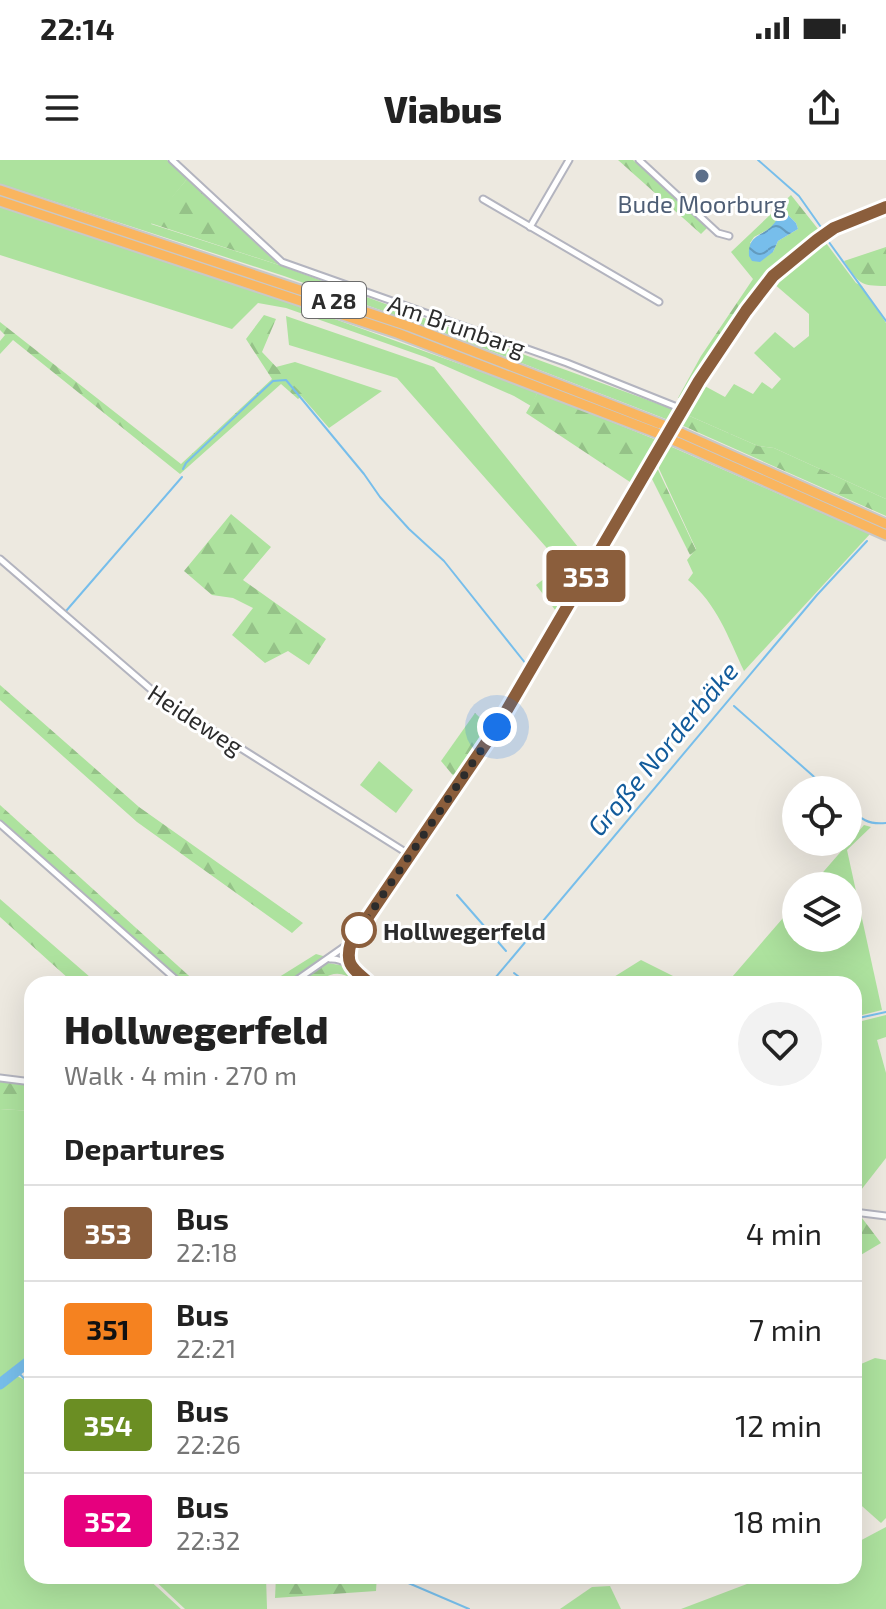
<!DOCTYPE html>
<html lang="en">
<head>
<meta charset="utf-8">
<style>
  :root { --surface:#fff; --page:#f2f2f2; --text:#222; --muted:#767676; --line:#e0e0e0 }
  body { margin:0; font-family:"Exo 2",sans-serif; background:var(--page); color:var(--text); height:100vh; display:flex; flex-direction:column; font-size:30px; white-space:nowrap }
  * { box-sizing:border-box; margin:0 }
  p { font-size:26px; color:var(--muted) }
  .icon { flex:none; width:44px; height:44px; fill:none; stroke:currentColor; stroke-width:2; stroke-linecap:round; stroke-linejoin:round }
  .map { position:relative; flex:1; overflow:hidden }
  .side { position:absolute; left:24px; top:816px; width:838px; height:608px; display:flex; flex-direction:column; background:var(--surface); border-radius:24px; box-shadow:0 8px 32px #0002 }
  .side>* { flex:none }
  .badge { padding:0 16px; border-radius:6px; font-size:28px; line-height:52px }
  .tools { position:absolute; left:782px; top:616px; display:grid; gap:16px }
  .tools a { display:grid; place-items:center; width:80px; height:80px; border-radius:50%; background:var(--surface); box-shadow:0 8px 32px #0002; font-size:40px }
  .you { position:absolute; width:40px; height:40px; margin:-20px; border:6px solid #fff; border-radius:50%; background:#1a73e8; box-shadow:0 0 0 12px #1a73e833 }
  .map>.badge { position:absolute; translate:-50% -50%; box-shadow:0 0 0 4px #fff }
  h2 { padding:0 40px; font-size:30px; line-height:72px }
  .round { display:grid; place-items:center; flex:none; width:84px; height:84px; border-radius:42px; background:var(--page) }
  .headline { display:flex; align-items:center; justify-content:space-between; height:136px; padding:0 40px }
  h1 { font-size:38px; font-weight:800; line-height:60px }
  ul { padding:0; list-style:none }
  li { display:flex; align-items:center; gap:24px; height:96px; padding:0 40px; border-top:2px solid var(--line) }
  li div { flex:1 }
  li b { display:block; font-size:30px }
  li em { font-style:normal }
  li .badge { min-width:88px; font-weight:700; text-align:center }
  .status { display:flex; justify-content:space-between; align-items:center; height:56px; padding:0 40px; background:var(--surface); direction:ltr }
  .status svg { height:22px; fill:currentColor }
  header { display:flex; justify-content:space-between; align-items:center; height:104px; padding:0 40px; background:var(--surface); font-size:36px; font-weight:800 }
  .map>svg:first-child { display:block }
</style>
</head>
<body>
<div class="status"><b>22:14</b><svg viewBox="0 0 49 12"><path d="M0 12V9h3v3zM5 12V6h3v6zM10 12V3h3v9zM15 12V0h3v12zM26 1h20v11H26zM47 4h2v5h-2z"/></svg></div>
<header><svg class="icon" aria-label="menu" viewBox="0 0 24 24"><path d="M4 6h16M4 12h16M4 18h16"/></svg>Viabus<svg class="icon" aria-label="share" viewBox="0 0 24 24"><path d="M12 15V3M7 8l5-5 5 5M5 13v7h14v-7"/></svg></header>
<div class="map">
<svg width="886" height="1449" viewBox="0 0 886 1449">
  <defs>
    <pattern id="forest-firs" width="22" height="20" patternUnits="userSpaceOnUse" patternTransform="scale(2)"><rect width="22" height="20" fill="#ade29e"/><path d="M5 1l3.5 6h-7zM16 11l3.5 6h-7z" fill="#95c288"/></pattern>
    <pattern id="water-waves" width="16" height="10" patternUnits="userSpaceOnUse" patternTransform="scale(2)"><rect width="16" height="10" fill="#77beeb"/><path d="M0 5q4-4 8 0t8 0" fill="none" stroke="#629bbf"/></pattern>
  </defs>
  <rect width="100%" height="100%" fill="#ede9e0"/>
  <g fill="#ade29e">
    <path d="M 0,0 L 167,0 L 187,19 L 151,64 L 279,105 L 675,250 L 671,261 L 434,169 L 284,116 L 0,24 Z"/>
    <path d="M 0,47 L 207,113 L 538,232 L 531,246 L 514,236 L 425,197 L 286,148 L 258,143 L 232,169 L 0,95 Z"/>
    <path d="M 823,79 L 856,123 L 862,126 L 886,163 L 886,339 L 774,288 L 758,286 L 685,254 L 701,224 L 725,237 L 734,224 L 753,234 L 762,222 L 772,229 L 781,219 L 754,193 L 775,172 L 794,188 L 809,176 L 809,154 L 773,123 Z"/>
    <path d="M 286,156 L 434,207 L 590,402 L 579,420 L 568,412 L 397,218 L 289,185 Z"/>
    <path d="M 295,202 L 382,231 L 329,268 L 276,207 Z"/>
    <path d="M 665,284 L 870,374 L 744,511 C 728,477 717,444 688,420 L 693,413 L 687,400 L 696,389 L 655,300 Z"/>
    <path d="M 549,415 L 571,433 L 559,455 L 536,425 Z"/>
    <path d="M 379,601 L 413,630 L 396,653 L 360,625 Z"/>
    <path d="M 864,665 L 871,667 L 847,690 L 882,850 L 854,857 L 854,824 L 726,824 L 796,743 L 796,778 L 848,778 L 848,726 L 811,726 Z"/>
    <path d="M 641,800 L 675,817 L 682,824 L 591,824 L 609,820 Z"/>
    <path d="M 886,855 L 886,877 L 877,880 L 886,913 L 886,998 L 854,1039 L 854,863 Z"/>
    <path d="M 0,949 L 32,951 L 32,1197 L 0,1222 Z"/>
    <path d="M 875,1198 L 886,1200 L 886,1358 L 881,1363 L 854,1339 L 854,1207 Z"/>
    <path d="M 15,1215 L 27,1221 L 32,1228 L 32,1416 L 145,1416 L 181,1449 L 0,1449 L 0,1226 Z"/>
    <path d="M 886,1367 L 886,1449 L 681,1449 L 768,1416 L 854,1416 L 854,1384 Z"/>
    <path d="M 150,1416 L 266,1416 L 267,1449 L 185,1449 Z"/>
    <path d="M 610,1426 L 621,1449 L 560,1449 L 592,1427 Z"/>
  </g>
  <g fill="url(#forest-firs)" fill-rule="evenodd">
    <path d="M 618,0 L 633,0 L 708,67 L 701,74 Z"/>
    <path d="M 187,19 L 279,105 L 150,63 Z"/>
    <path d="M 791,35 L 822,74 C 761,114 724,176 685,237 L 678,238 L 701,196 L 753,119 L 731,92 ZM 786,53 L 796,63 L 798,69 L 778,81 L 773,92 L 750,83 L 754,77 L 771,68 Z"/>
    <path d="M 886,87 L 886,126 C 859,126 859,123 844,101 Z"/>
    <path d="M 264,155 L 276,159 L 262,192 L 303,235 L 298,239 L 281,224 L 180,314 L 13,180 L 0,194 L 0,181 L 5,175 L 0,170 L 0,162 L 181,304 L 272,219 L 246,179 Z"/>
    <path d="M 538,232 L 659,281 L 652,297 L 696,390 L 690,395 L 649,313 L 643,310 L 633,324 L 526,253 Z"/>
    <path d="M 685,254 L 758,286 L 774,288 L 886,339 L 886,356 L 679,264 Z"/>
    <path d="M 231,354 L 271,387 L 243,420 L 326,479 L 309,505 L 288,491 L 265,503 L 232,475 L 253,448 L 233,438 L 212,435 L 184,411 Z"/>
    <path d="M 0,525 L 139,647 L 303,763 L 292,773 L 137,662 L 0,540 Z"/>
    <path d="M 475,553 L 490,567 L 456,619 L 441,601 Z"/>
    <path d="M 0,645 L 198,824 L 183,824 L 0,660 Z"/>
    <path d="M 0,739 L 98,824 L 67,824 L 69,819 L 0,757 Z"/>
    <path d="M 316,794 L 323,796 L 328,803 L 345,806 L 366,824 L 359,824 C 333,803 329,820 306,824 C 294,826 280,824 268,824 Z"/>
    <path d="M 0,920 L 32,924 L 32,951 L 0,949 Z"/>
    <path d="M 854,1046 L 861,1046 L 862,1058 L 881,1083 L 854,1099 L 854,1084 L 857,1083 Z"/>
    <path d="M 276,1416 L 377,1416 L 376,1431 L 275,1438 Z"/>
  </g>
  <path fill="url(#water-waves)" d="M 783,50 L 796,63 L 798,69 L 778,81 L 773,92 L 760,102 L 752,101 L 749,96 C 748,76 759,77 771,67 C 776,62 779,56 783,50 Z"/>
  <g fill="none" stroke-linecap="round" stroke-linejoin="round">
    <g stroke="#77beeb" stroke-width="2">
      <path d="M 758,0 L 799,36 L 823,70"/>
      <path d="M 826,78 L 886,161"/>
      <path d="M 183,309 L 186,303 L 261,232 L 273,221 L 286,220 L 364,314 L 380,337 L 409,369 L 444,401 L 526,504"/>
      <path d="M 66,451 L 182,317"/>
      <path d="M 734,546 L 829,630"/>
      <path d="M 848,647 C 861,659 868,665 886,663"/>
      <path d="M 457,735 L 506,791"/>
      <path d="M 514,813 L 528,824"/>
      <path d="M 490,824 L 817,435 L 867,381"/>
      <path d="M 854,859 L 886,852"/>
      <path d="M 17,1211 L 32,1227"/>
      <path d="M 392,1416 L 469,1449"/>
    </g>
    <path stroke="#77beeb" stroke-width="11" d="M 0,1224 L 32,1199"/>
    <g stroke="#b3b4bf" stroke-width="9">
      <g id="street">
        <path d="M 172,0 L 282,102 L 567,203 L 682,249"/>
        <path d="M 639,0 L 718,73 L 729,76"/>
        <path d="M 483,39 L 659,142"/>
        <path d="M 530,67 L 569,0"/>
        <path d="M 0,399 L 161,538 L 410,695"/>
        <path d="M 0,664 L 181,824"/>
        <path d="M 330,799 C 347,798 358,813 370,824"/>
        <path d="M 349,804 L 347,795 L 350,783"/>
        <path d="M 291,824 L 351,782 L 458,626 L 527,516 L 699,221 L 760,133 L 781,108 L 834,68 L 886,47"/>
        <path d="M 0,918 L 32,922"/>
        <path d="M 854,1052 L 886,1056"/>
      </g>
    </g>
    <g stroke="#c8c8c8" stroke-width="13">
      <g id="highway">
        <path d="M 0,30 L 411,167 L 663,265"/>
        <path d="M 0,41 L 397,173 L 657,273"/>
        <path d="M 681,273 L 886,364"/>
        <path d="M 675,281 L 886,375"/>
      </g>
    </g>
    <use href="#street" stroke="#fff" stroke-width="5"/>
    <use href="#highway" stroke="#f9b55f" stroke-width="9"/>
    <g stroke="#c8c8c8" stroke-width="13" stroke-linecap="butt">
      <g id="highway-bridge">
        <path d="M 663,265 L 681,273"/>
        <path d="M 657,273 L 675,281"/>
      </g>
    </g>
    <use href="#highway-bridge" stroke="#f9b55f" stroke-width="9"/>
  </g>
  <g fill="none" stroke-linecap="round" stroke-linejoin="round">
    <g stroke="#fff" stroke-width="18">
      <path id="line" d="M 370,824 C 354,809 344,806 351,782 L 497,567 L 699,221 L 746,151 L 773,116 L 817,80 L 834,68 L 886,47"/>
    </g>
    <use href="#line" stroke="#8b5e3c" stroke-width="12"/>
    <path stroke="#2c2c2c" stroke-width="8" stroke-dasharray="0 14.4" d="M 359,770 L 497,567"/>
  </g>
  <circle fill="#5c6f8a" stroke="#fff" stroke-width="3" cx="702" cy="16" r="8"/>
  <circle fill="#fff" stroke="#8b5e3c" stroke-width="4" cx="359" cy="770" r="16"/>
  <g text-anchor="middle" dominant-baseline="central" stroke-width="6" stroke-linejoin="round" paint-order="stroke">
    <rect fill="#fff" stroke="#6b6b6b" stroke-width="2" x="302" y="122" width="64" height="36" rx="6"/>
    <g font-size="22" font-weight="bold" fill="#2c2c2c">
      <text x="334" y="140">A 28</text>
    </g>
    <g font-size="24" fill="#4e5e75" stroke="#fff">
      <text x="702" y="43">Bude Moorburg</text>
    </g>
    <g font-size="24" fill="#2c2c2c" stroke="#fff">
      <text transform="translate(457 165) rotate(19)">Am Brunbarg</text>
      <text transform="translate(196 559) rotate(33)">Heideweg</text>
    </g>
    <g font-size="24" font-weight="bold" fill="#2c2c2c" stroke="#fff" text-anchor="start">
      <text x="383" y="770">Hollwegerfeld</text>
    </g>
    <g font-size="26" font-style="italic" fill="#125b9b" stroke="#fff">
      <text transform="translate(662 588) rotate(-50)">Große Norderbäke</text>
    </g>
  </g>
</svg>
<div class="tools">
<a><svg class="icon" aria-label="locate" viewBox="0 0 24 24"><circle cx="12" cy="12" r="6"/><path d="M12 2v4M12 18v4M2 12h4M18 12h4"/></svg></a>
<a><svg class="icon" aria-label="layers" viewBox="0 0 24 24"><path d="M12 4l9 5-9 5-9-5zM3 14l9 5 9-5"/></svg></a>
</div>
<div class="you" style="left:497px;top:567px"></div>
<b class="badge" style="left:586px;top:416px;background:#8b5e3c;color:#fff">353</b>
<section class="side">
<div class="headline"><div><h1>Hollwegerfeld</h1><p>Walk · 4 min · 270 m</p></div><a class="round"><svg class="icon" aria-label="heart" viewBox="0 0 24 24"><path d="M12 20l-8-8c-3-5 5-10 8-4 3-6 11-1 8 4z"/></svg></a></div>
<h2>Departures</h2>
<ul>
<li><span class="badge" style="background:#8b5e3c;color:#fff">353</span><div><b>Bus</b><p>22:18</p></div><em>4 min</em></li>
<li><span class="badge" style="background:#f58220;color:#111">351</span><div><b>Bus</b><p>22:21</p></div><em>7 min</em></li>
<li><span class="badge" style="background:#6b8e23;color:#fff">354</span><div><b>Bus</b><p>22:26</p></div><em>12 min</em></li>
<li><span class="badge" style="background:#e6007e;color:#fff">352</span><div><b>Bus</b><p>22:32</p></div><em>18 min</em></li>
</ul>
</section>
</div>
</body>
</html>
